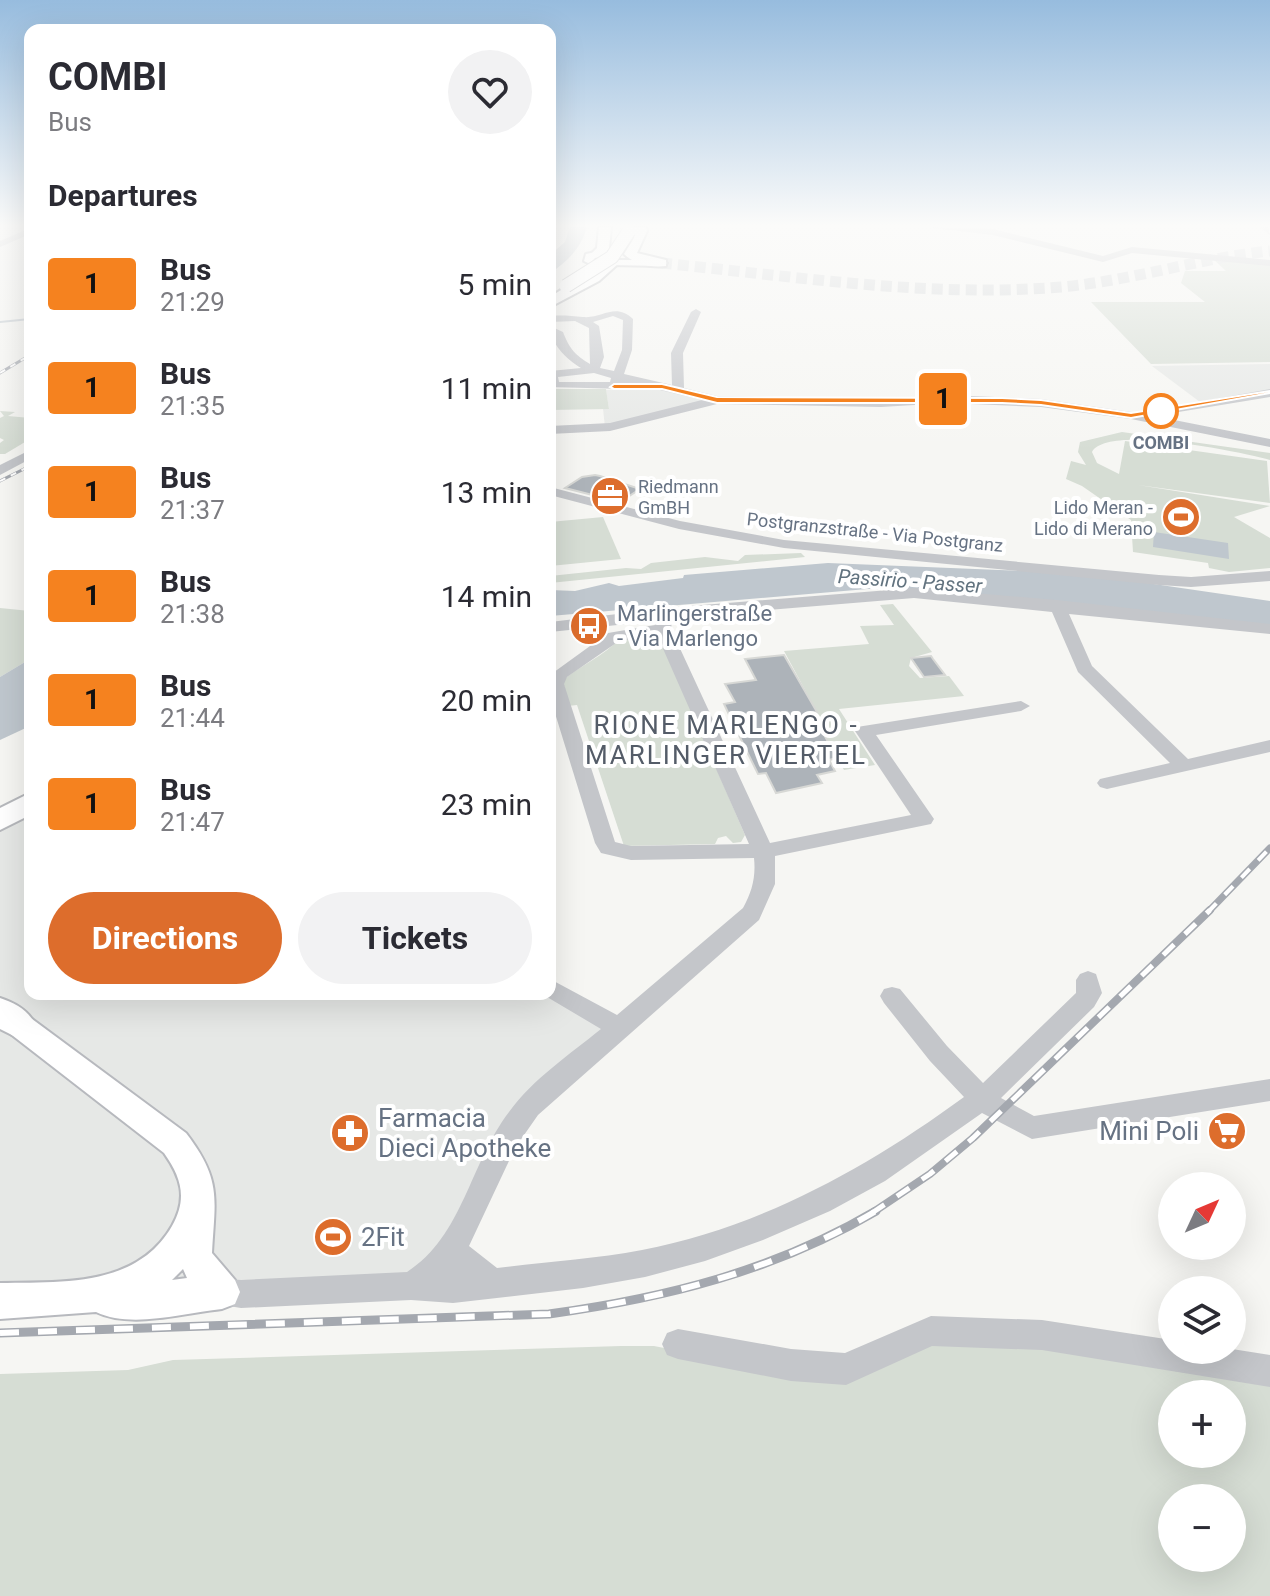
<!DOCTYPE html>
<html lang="en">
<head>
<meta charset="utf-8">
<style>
  :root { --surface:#fff; --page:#f2f2f3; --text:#2b2b33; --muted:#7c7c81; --accent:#dd6d2c }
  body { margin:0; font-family:Roboto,sans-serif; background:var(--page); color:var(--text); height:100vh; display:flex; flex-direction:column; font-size:30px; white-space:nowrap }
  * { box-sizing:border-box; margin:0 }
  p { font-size:26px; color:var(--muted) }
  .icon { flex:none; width:44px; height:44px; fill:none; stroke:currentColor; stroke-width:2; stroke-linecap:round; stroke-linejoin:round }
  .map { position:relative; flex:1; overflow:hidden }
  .panel { position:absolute; left:24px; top:24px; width:532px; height:976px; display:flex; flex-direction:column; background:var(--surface); border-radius:16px; box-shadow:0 8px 32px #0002 }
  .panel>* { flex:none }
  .badge { padding:0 16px; border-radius:6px; font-size:28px; line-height:52px }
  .needle { width:52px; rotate:46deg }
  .buttons { position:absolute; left:1158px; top:1172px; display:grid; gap:16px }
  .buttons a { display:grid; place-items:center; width:88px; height:88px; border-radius:50%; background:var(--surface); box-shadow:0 8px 32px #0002; font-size:40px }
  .map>.badge { position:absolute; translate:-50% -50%; box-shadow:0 0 0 4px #fff }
  h2 { padding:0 24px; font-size:30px; line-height:72px }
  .round { display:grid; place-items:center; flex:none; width:84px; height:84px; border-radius:42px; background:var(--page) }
  .headline { display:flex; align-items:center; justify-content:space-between; height:136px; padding:0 24px }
  h1 { font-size:38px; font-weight:700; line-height:60px }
  .cta { display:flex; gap:16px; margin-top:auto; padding:16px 24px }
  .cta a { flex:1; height:92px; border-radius:48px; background:var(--accent); color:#fff; font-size:32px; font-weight:700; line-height:92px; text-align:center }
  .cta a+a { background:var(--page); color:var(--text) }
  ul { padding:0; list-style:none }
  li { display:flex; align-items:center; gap:24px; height:104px; padding:0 24px }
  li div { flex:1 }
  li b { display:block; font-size:30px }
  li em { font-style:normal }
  li .badge { min-width:88px; font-weight:700; text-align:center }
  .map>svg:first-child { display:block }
</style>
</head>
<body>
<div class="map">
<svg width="1270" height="1596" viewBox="0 0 1270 1596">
  <rect width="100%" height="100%" fill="#f6f6f3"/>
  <g fill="#e6e8e6">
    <path d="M 1270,364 L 1270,391 L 1200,402 L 1152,366 Z"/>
    <path d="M 661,389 L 710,402 L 605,427 L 603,409 L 609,409 L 606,390 Z"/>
    <path d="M 30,804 L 30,994 L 544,994 L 607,1030 L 485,1162 L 442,1240 L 430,1256 L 408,1274 L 0,1293 L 0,820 Z"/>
  </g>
  <g fill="#d6ddd4" fill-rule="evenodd">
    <path d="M 1212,258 L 1270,263 L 1270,362 L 1151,364 L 1091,302 L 1205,302 L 1181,283 L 1185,271 L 1226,271 Z"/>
    <path d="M 606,389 L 609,409 L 550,410 L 550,389 Z"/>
    <path d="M 0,411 L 15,412 L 8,416 L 30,418 L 30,439 L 5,454 L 0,454 L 0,443 L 4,440 L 0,438 L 0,418 L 4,416 Z"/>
    <path d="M 1122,432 L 1270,453 L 1270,460 C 1241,452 1107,424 1092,452 L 1097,463 L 1119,474 L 1125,441 L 1267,461 L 1270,503 L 1138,485 L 1270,506 L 1234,517 L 1270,538 L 1270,568 L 1229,572 L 1209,568 L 1208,563 L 1133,552 L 1131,520 L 1082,486 L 1066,479 L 1071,461 L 1086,465 L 1078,452 L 1080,442 Z"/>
    <path d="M 603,517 L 621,559 L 550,566 L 550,522 Z"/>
    <path d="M 801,553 L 805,557 L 550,583 L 550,576 L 626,568 L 641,569 L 651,563 L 705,557 L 738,561 L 745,555 Z"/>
    <path d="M 893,604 L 932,652 L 911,658 L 909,666 L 920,678 L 949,676 L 964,696 L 839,709 L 875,765 L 844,770 L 812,713 L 817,712 L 784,651 L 869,644 L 860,626 L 894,625 L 880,605 Z"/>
    <path d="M 0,608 L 30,611 L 30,659 L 0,677 Z"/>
    <path d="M 652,635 L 660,638 L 745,835 L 741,842 L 733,843 L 726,836 L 718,838 L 715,844 L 624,846 L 577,705 L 568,706 L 563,680 C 581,665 604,656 619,639 Z"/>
    <path d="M 931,1341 L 1039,1343 L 1270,1381 L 1270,1596 L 0,1596 L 0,1374 L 128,1370 L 173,1360 L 621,1346 L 654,1346 L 812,1377 ZM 1172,1394 L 1232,1394 L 1232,1454 L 1172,1454 ZM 1172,1498 L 1232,1498 L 1232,1558 L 1172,1558 Z"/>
  </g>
  <g fill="#bfc7ce">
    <path d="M 570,227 L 587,227 C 581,247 570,260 550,273 L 550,255 L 565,242 Z"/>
    <path d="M 1154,532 L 1228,543 L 1229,559 L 1153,547 Z"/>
    <path d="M 828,563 L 1027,571 L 1147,583 L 1270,601 L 1270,626 L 903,589 L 867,589 L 550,616 L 550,590 L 575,591 L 609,583 L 619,586 L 683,578 L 684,575 Z"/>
    <path d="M 30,659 L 30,726 L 0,740 L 0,677 Z"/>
  </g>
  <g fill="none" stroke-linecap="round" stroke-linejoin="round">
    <path stroke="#bfc7ce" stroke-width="2" d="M 0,322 L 30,319"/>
  </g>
  <g fill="#adb3b9" stroke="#d7d8d5" stroke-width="2">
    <path d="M 595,475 L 600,476 L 640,489 L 620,502 L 565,488 L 582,477 Z"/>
    <path d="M 784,655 L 817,712 L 812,713 L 837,758 L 829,760 L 835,771 L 817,775 L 822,783 L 776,793 L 766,773 L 758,774 L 733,723 L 724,704 L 735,702 L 725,684 L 756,680 L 745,659 Z"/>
    <path d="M 931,656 L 933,659 L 945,675 L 924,677 L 911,658 Z"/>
  </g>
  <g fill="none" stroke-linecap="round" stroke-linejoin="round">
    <path stroke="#d2d5d7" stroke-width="11" stroke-dasharray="11 6" stroke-linecap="butt" d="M 661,263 C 793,276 927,298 1061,287 C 1131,281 1199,258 1270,251"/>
    <g stroke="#b7b9be" stroke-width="4">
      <g id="major">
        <path d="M 606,250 L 611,253 L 610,255 L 595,258 L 590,264 L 584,261 L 586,254 Z"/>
        <path d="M 613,260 L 661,260 L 667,263 L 661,266 L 609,265 L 607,263 Z"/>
        <path d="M 18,1012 L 28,1016 L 186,1133 C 222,1180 215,1198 212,1253 L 235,1280 L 240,1292 L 235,1304 L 222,1309 C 184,1313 131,1329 96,1312 L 0,1319 L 0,1283 C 62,1282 137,1287 172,1226 C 188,1198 181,1177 164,1153 L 8,1032 L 3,1024 L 8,1016 ZM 183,1269 L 187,1278 L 172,1280 Z"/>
      </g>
    </g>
    <g stroke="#b6b8bc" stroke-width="4">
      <g id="highway">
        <path d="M 599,227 L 611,227 L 609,249 L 598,257 L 592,253 L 597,248 Z"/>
        <path d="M 634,227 L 646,227 L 647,231 L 637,253 L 666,260 L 666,266 C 651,268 634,264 624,254 L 634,238 Z"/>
        <path d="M 608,260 L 619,263 L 599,281 L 550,307 L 550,297 Z"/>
        <path d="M 30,793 L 30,815 L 0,830 L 0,808 Z"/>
        <path d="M 0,998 C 15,1003 28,1010 35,1024 L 30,1034 L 18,1038 L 0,1029 Z"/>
      </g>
    </g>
    <g fill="#c4c6ca" fill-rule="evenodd">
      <path d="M 925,227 L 993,229 L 1103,256 L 1132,247 L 1270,260 L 1270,266 L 1132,253 L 1103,262 L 993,235 Z"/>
      <path d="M 1259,227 L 1268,227 L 1270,235 Z"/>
      <path d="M 30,228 L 30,234 L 0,247 L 0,241 Z"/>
      <path d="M 696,309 L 701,312 L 683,353 L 684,388 L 717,396 L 881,399 L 948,395 L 1041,399 L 1138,413 L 1270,389 L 1270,397 L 1154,416 L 1270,439 L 1270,447 L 1131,419 L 1041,407 L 948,403 L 881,407 L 717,404 L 610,431 L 550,434 L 550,426 L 610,423 L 702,400 L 660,390 L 550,387 L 550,371 L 581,368 C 566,359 550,343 550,326 L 563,332 C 569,348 575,355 590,364 L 589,328 L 575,321 L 550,322 L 550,316 C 562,315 572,316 583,317 C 602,319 615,302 633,319 L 632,350 L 624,374 L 672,385 L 671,353 L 691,312 ZM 613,316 L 623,320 L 622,350 L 614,371 L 600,368 L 604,357 L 599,326 L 593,322 ZM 594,373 L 611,378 L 610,382 L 559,382 L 558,377 Z"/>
      <path d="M 30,450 L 30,459 L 0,475 L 0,465 Z"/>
      <path d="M 550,487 L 680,521 L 784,540 L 1159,575 L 1191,577 L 1270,571 L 1270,581 L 1191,587 L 1159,585 L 784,548 L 679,529 L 550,495 Z"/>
      <path d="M 914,588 L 1057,600 L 1270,624 L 1270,634 L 1069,614 L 1092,666 L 1188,759 L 1270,740 L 1270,752 L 1107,789 L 1100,787 L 1097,783 L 1100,779 L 1170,763 L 1078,672 L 1052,612 L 914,598 L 681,617 L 672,621 L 671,629 L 770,843 L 911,815 L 855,731 L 857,727 L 1021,701 L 1030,706 L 1021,711 L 876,735 L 934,819 L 931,824 L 775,856 L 775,884 L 759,920 L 538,1115 L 515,1148 L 469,1246 L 497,1268 C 545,1262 594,1259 642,1250 C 761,1227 867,1168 964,1097 L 930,1061 L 884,1003 L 880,996 L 884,989 L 892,987 L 900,989 L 947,1046 L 983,1083 L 1076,993 L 1076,980 L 1080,974 L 1088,971 L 1096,974 L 1102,993 L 1094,1007 L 1001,1098 L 1034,1116 L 1270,1079 L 1270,1101 L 1032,1139 L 982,1113 L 885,1181 L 830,1211 L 763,1240 L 705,1261 L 645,1277 L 583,1288 L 453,1303 L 411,1300 L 241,1308 L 204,1302 L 200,1292 L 204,1282 L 215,1278 L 241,1280 L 407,1272 C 463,1236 470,1163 509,1112 C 533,1079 569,1055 601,1029 L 542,994 L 550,994 L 550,979 L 617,1015 L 743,908 C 752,892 756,877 754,858 L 631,860 L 601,853 L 595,843 L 550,697 L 550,675 L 608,633 L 655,625 L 656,621 L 550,632 L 550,622 L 651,610 L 662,613 L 678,607 ZM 657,635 L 749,844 L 631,846 L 615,842 L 564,684 L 567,677 L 619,641 Z"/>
      <path d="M 931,1316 L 1042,1320 L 1172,1340 L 1172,1350 L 1232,1349 L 1270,1355 L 1270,1387 L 1042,1350 L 932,1346 L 846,1385 L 791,1381 L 678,1359 L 667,1355 L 662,1344 L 667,1333 L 678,1329 L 791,1349 L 845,1353 Z"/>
    </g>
    <use href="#major" fill="#fff" fill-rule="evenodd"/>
    <use href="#highway" fill="#fff" fill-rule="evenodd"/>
    <g stroke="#a4a8af" stroke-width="3">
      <g id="rail-far3">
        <path d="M 0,373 L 30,355"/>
        <path d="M 0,481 L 30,466"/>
      </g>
    </g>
    <g stroke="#a4a8af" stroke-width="7">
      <path id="rail-far2" d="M 1208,912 L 1270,848"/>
    </g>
    <g stroke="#a4a8af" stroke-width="8">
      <path id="rail-far1" d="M 872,1213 L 930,1174 L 973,1138 L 1210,910"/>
    </g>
    <g stroke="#a4a8af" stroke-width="9">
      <path id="rail" d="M 0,1333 L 549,1314 C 665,1298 774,1271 876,1211"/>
    </g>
    <use href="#rail-far3" stroke="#fff" stroke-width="2" stroke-dasharray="6" stroke-linecap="butt"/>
    <use href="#rail-far2" stroke="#fff" stroke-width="4" stroke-dasharray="12" stroke-linecap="butt"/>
    <use href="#rail-far1" stroke="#fff" stroke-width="5" stroke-dasharray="15" stroke-linecap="butt"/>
    <use href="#rail" stroke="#fff" stroke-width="6" stroke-dasharray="19" stroke-linecap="butt"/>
    <g stroke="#b6b8bc" stroke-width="15" stroke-linecap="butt">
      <path id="highway-bridge" d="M 566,286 L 612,257 L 629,231"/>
    </g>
    <use href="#highway-bridge" stroke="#fff" stroke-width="13"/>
  </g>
  <linearGradient id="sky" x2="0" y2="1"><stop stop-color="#97bcde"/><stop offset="0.5" stop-color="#fbfbfa"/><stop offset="1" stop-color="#fbfbfa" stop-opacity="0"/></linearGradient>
  <rect width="1270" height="450" fill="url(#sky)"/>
  <path fill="#f5821f" stroke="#fff" stroke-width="2" d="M 662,384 L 717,397 L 1002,398 L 1041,400 L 1131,413 L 1270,391 L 1270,393 L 1131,418 L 1041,405 L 1002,403 L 717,403 L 662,389 L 614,389 L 610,387 L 614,384 Z"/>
  <defs>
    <g id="office-disc" transform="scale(2)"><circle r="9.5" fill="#dd6d2c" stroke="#fff"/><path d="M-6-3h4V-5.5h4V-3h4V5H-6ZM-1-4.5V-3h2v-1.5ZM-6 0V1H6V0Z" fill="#fff"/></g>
    <g id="stadium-disc" transform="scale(2)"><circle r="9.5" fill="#dd6d2c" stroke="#fff"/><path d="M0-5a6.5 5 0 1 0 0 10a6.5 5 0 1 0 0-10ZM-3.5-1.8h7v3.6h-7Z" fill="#fff"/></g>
    <g id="bus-disc" transform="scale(2)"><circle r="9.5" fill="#dd6d2c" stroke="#fff"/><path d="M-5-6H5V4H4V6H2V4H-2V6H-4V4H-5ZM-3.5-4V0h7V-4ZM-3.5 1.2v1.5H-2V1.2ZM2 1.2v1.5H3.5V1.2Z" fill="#fff"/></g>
    <g id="supermarket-disc" transform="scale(2)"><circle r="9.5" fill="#dd6d2c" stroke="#fff"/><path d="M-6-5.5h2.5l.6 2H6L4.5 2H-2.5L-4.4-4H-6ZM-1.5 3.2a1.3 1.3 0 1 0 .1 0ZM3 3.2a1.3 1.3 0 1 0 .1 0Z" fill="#fff"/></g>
    <g id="pharmacy-disc" transform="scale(2)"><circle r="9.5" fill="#dd6d2c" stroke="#fff"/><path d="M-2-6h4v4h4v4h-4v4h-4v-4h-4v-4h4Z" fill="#fff"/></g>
  </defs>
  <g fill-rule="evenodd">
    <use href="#office-disc" x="610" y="496"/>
    <use href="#stadium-disc" x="1181" y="517"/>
    <use href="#bus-disc" x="589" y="626"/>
    <use href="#supermarket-disc" x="1227" y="1131"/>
    <use href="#pharmacy-disc" x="350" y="1133"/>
    <use href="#stadium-disc" x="333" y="1237"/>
  </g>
  <circle fill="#fff" stroke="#f5821f" stroke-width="4" cx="1161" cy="411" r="16"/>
  <g text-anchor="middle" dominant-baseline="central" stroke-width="8" stroke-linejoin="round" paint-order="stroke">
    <g font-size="18" font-weight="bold" fill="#667283" stroke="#fff">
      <text x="1161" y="442">COMBI</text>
    </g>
    <g font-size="18" fill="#667283" stroke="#fff" text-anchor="start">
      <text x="638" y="486">Riedmann<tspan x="638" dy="21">GmBH</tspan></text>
      <text x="1153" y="507" text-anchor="end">Lido Meran -<tspan x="1153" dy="21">Lido di Merano</tspan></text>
    </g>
    <g font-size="18" fill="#667283" stroke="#fff">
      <text transform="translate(875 532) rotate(6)">Postgranzstraße - Via Postgranz</text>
    </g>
    <g font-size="20" font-style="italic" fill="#62737f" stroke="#fff">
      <text transform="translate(910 581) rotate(4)">Passirio - Passer</text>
    </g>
    <g font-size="22" fill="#667283" stroke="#fff" text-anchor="start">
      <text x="617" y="613">Marlingerstraße<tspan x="617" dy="25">- Via Marlengo</tspan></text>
    </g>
    <g font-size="26" letter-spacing="2" fill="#545c68" stroke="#fff">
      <text x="726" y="725">RIONE MARLENGO -<tspan x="726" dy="30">MARLINGER VIERTEL</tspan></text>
    </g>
    <g font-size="26" fill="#667283" stroke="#fff" text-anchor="start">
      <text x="378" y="1118">Farmacia<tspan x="378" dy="30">Dieci Apotheke</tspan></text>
      <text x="1199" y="1131" text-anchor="end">Mini Poli</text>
      <text x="361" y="1237">2Fit</text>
    </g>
  </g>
</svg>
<div class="buttons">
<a><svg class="needle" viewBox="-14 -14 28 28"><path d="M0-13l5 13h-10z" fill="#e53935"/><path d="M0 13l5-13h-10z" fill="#7c7c81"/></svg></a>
<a><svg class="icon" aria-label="layers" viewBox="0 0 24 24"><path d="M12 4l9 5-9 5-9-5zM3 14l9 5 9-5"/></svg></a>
<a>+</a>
<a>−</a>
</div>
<b class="badge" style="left:943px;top:399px;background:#f5821f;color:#111">1</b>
<section class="panel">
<div class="headline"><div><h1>COMBI</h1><p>Bus</p></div><a class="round"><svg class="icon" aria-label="heart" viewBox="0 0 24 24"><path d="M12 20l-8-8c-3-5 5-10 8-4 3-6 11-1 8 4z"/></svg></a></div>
<h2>Departures</h2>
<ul>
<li><span class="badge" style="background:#f5821f;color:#111">1</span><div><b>Bus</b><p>21:29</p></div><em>5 min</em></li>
<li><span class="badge" style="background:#f5821f;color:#111">1</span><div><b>Bus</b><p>21:35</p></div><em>11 min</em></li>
<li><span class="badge" style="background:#f5821f;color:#111">1</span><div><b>Bus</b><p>21:37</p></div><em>13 min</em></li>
<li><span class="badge" style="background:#f5821f;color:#111">1</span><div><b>Bus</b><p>21:38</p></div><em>14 min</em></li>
<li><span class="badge" style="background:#f5821f;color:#111">1</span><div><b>Bus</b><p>21:44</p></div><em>20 min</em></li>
<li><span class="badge" style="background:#f5821f;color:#111">1</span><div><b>Bus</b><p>21:47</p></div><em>23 min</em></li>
</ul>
<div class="cta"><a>Directions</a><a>Tickets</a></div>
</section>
</div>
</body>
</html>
